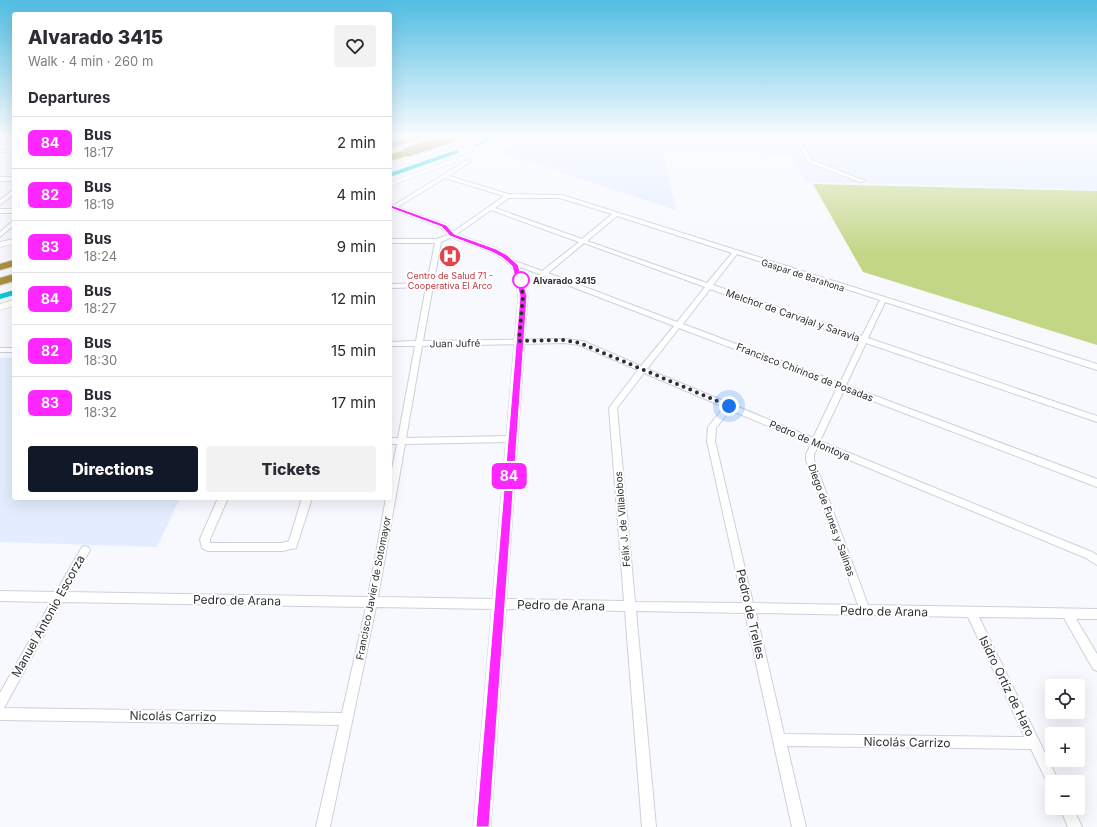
<!DOCTYPE html>
<html lang="en">
<head>
<meta charset="utf-8">
<style>
  :root { --surface:#fff; --page:#f2f2f3; --text:#2b2b33; --muted:#7c7c81; --line:#e1e1e2; --accent:#111827 }
  body { margin:0; font-family:Inter,sans-serif; background:var(--page); color:var(--text); height:100vh; display:flex; flex-direction:column; font-size:15px; white-space:nowrap }
  * { box-sizing:border-box; margin:0 }
  p { font-size:13px; color:var(--muted) }
  .icon { flex:none; width:22px; height:22px; fill:none; stroke:currentColor; stroke-width:2; stroke-linecap:round; stroke-linejoin:round }
  .map { position:relative; flex:1; overflow:hidden }
  .details { position:absolute; left:12px; top:12px; width:380px; height:488px; display:flex; flex-direction:column; background:var(--surface); border-radius:4px; box-shadow:0 4px 16px #0002 }
  .details>* { flex:none }
  .badge { padding:0 8px; border-radius:6px; font-size:14px; line-height:26px }
  .buttons { position:absolute; left:1045px; top:679px; display:grid; gap:8px }
  .buttons a { display:grid; place-items:center; width:40px; height:40px; border-radius:4px; background:var(--surface); box-shadow:0 4px 16px #0002; font-size:20px }
  .you { position:absolute; width:20px; height:20px; margin:-10px; border:3px solid #fff; border-radius:50%; background:#1a73e8; box-shadow:0 0 0 6px #1a73e833 }
  .map>.badge { position:absolute; translate:-50% -50%; box-shadow:0 0 0 2px #fff }
  h2 { padding:0 16px; font-size:15px; line-height:36px }
  .round { display:grid; place-items:center; flex:none; width:42px; height:42px; border-radius:4px; background:var(--page) }
  .overview { display:flex; align-items:center; justify-content:space-between; height:68px; padding:0 16px }
  h1 { font-size:19px; font-weight:800; line-height:30px }
  .primary-button { display:flex; gap:8px; margin-top:auto; padding:8px 16px }
  .primary-button a { flex:1; height:46px; border-radius:4px; background:var(--accent); color:#fff; font-size:16px; font-weight:800; line-height:46px; text-align:center }
  .primary-button a+a { background:var(--page); color:var(--text) }
  ul { padding:0; list-style:none }
  li { display:flex; align-items:center; gap:12px; height:52px; padding:0 16px; border-top:1px solid var(--line) }
  li div { flex:1 }
  li b { display:block; font-size:15px }
  li em { font-style:normal }
  li .badge { min-width:44px; font-weight:700; text-align:center }
  .map>svg:first-child { display:block }
</style>
</head>
<body>
<div class="map">
<svg width="1097" height="827" viewBox="0 0 1097 827">
  <rect width="100%" height="100%" fill="#f7f9fe"/>
  <g fill="#e3edff">
    <path d="M 533,137 L 1097,137 L 1097,190 L 806,182 L 789,155 L 662,149 L 676,210 L 498,152 Z"/>
    <path d="M 0,358 L 14,358 L 14,498 L 180,498 L 157,547 L 0,542 Z"/>
  </g>
  <path fill="#c3d686" d="M 813,184 L 1097,191 L 1097,345 L 863,272 Z"/>
  <g fill="none" stroke-linecap="round" stroke-linejoin="round">
    <path stroke="#0ccada" stroke-width="2" d="M 476,145 L 497,137"/>
    <g fill="#0ccada" fill-rule="evenodd">
      <path d="M 456,150 L 459,152 L 458,153 L 390,177 L 390,173 Z"/>
      <path d="M 14,290 L 14,295 L 0,299 L 0,294 Z"/>
    </g>
    <g stroke="#cbd1dc" stroke-width="2">
      <g id="minor">
        <path d="M 620,137 L 624,137 L 622,145 L 620,146 L 618,145 Z"/>
        <path d="M 794,137 L 798,137 L 812,160 L 865,181 L 860,182 L 808,162 Z"/>
        <rect x="0" y="150" width="14" height="2"/>
        <path d="M 467,160 L 471,161 L 449,176 L 508,194 L 562,195 L 1097,364 L 1097,370 L 885,302 L 868,338 L 1097,416 L 1097,422 L 866,343 L 846,385 L 1097,479 L 1097,487 L 844,390 L 820,441 L 1092,552 L 1097,555 L 1097,565 L 1086,558 L 818,447 L 814,454 L 814,460 L 868,605 L 1097,609 L 1097,619 L 1076,619 L 1097,654 L 1097,671 L 1093,669 L 1064,618 L 979,617 L 1059,782 L 1052,782 L 1052,788 L 1049,786 L 1031,749 L 787,746 L 806,827 L 792,827 L 745,613 L 636,611 L 656,827 L 642,827 L 625,611 L 376,607 L 330,827 L 316,827 L 339,725 L 0,720 L 0,693 L 51,602 L 0,601 L 0,591 L 56,592 L 82,547 L 85,546 L 88,547 L 90,550 L 67,592 L 368,597 L 386,498 L 390,498 L 390,479 L 397,444 L 390,444 L 390,438 L 398,438 L 415,346 L 390,346 L 390,342 L 416,341 L 426,287 L 390,288 L 390,284 L 427,283 L 435,243 L 390,243 L 390,239 L 437,239 L 450,234 L 504,196 L 445,178 L 396,208 L 391,207 ZM 509,198 L 560,198 L 612,214 L 582,239 L 495,208 ZM 491,210 L 579,242 L 542,271 L 512,260 L 509,262 L 510,263 L 674,326 L 641,366 L 583,341 L 564,339 L 423,341 L 441,242 L 454,236 ZM 617,216 L 732,253 L 707,283 L 587,241 ZM 584,243 L 705,287 L 677,322 L 548,273 ZM 737,254 L 880,300 L 862,336 L 713,285 ZM 710,289 L 860,341 L 840,383 L 683,324 ZM 679,328 L 837,388 L 813,438 L 647,369 ZM 564,343 L 579,345 L 638,370 L 609,408 L 624,601 L 378,597 L 405,444 L 512,442 L 515,441 L 516,439 L 515,437 L 512,436 L 406,438 L 422,346 ZM 644,373 L 724,407 L 708,427 L 707,441 L 743,603 L 635,602 L 617,408 ZM 730,410 L 811,444 L 806,454 L 806,460 L 858,605 L 753,603 L 715,441 L 716,428 ZM 62,602 L 366,607 L 342,713 L 4,708 ZM 756,613 L 968,617 L 1025,737 L 784,734 Z"/>
        <rect x="0" y="177" width="14" height="4"/>
        <path d="M 14,189 L 14,194 L 0,205 L 0,200 Z"/>
        <rect x="0" y="209" width="14" height="4"/>
        <path d="M 14,220 L 14,225 L 0,237 L 0,232 Z"/>
        <rect x="0" y="348" width="14" height="4"/>
        <path d="M 218,498 L 228,498 L 210,539 L 210,543 L 282,543 L 289,541 L 302,498 L 312,498 L 296,548 L 282,551 L 208,551 L 202,548 L 200,539 Z"/>
        <path d="M 1060,808 L 1073,808 L 1082,827 L 1068,827 Z"/>
      </g>
    </g>
    <g stroke="#cbd1dc" stroke-width="1">
      <g id="secondary">
        <path d="M 429,137 L 440,137 L 482,149 L 514,137 L 524,137 L 390,186 L 390,182 L 475,151 Z"/>
        <path d="M 390,204 L 447,224 L 455,233 L 497,248 L 508,255 L 515,260 L 522,271 L 528,296 L 491,827 L 473,827 L 518,296 L 514,271 L 509,264 L 502,259 L 491,252 L 449,237 L 441,228 L 390,209 Z"/>
        <path d="M 14,239 L 14,244 L 0,247 L 0,242 Z"/>
        <path d="M 14,300 L 14,306 L 0,310 L 0,304 Z"/>
      </g>
    </g>
    <g stroke="#d5d6d6" stroke-width="2">
      <g id="motorway">
        <path d="M 410,137 L 423,137 L 390,148 L 390,143 Z"/>
        <path d="M 408,149 L 412,152 L 411,154 L 390,161 L 390,155 Z"/>
        <path d="M 14,260 L 14,266 L 0,270 L 0,264 Z"/>
        <path d="M 14,274 L 14,281 L 0,285 L 0,278 Z"/>
      </g>
    </g>
    <use href="#minor" fill="#fff" fill-rule="evenodd"/>
    <use href="#secondary" fill="#fff" fill-rule="evenodd"/>
    <use href="#motorway" fill="#ac903c" fill-rule="evenodd"/>
    <g stroke="#d5d6d6" stroke-width="10" stroke-linecap="butt">
      <path id="motorway-bridge" d="M 408,152 L 454,137"/>
    </g>
    <use href="#motorway-bridge" stroke="#ac903c" stroke-width="9"/>
  </g>
  <linearGradient id="sky" x2="0" y2="1"><stop stop-color="#50bde2"/><stop offset="0.54" stop-color="#fbfcff"/><stop offset="1" stop-color="#fbfcff" stop-opacity="0"/></linearGradient>
  <rect width="1097" height="253" fill="url(#sky)"/>
  <path fill="#fe27ff" stroke="#fff" d="M 388,204 L 446,225 L 454,234 L 496,249 L 507,255 L 518,265 L 527,296 L 489,827 L 476,827 L 520,296 L 512,266 L 503,258 L 492,252 L 450,236 L 442,227 L 388,207 Z"/>
  <g fill="none" stroke-linecap="round" stroke-linejoin="round">
    <path stroke="#2e3034" stroke-width="4" stroke-dasharray="0 7.2" d="M 521,280 L 520,279 L 523,296 L 519,341 L 564,340 L 580,343 L 729,406"/>
  </g>
  <defs>
    <g id="hospital-disc" transform="scale(1.15)"><circle r="9.5" fill="#e0444e" stroke="#fff"/><path d="M-5-5h3v3.5h4V-5h3V5h-3V1.5h-4V5h-3Z" fill="#fff"/></g>
  </defs>
  <g fill-rule="evenodd">
    <use href="#hospital-disc" x="450" y="256"/>
  </g>
  <circle fill="#fff" stroke="#fe27ff" stroke-width="2" cx="521" cy="280" r="8"/>
  <g text-anchor="middle" dominant-baseline="central" stroke-width="4" stroke-linejoin="round" paint-order="stroke">
    <g font-size="9" fill="#be3a42" stroke="#fff">
      <text x="450" y="275">Centro de Salud 71 -<tspan x="450" dy="10">Cooperativa El Arco</tspan></text>
    </g>
    <g font-size="9" fill="#2e3034" stroke="#fff">
      <text transform="translate(803 275) rotate(18)">Gaspar de Barahona</text>
    </g>
    <g font-size="9" font-weight="bold" fill="#2e3034" stroke="#fff" text-anchor="start">
      <text x="533" y="280">Alvarado 3415</text>
    </g>
    <g font-size="10" fill="#2e3034" stroke="#fff">
      <text transform="translate(793 315) rotate(19)">Melchor de Carvajal y Saravia</text>
      <text transform="translate(455 343) rotate(-1)">Juan Jufré</text>
      <text transform="translate(805 372) rotate(21)">Francisco Chirinos de Posadas</text>
      <text transform="translate(810 440) rotate(23)">Pedro de Montoya</text>
      <text transform="translate(622 519) rotate(-95)">Félix J. de Villalobos</text>
      <text transform="translate(832 520) rotate(70)">Diego de Funes y Salinas</text>
      <text transform="translate(373 588) rotate(-79)">Francisco Javier de Sotomayor</text>
    </g>
    <g font-size="12" fill="#2e3034" stroke="#fff">
      <text transform="translate(237 600) rotate(1)">Pedro de Arana</text>
      <text transform="translate(561 605) rotate(1)">Pedro de Arana</text>
      <text transform="translate(884 611) rotate(1)">Pedro de Arana</text>
      <text transform="translate(751 614) rotate(77)">Pedro de Trelles</text>
      <text transform="translate(48 616) rotate(-61)">Manuel Antonio Escorza</text>
      <text transform="translate(1007 686) rotate(64)">Isidro Ortíz de Haro</text>
      <text transform="translate(173 716) rotate(1)">Nicolás Carrizo</text>
      <text transform="translate(907 742) rotate(1)">Nicolás Carrizo</text>
    </g>
  </g>
</svg>
<div class="buttons">
<a><svg class="icon" aria-label="locate" viewBox="0 0 24 24"><circle cx="12" cy="12" r="6"/><path d="M12 2v4M12 18v4M2 12h4M18 12h4"/></svg></a>
<a>+</a>
<a>−</a>
</div>
<div class="you" style="left:729px;top:406px"></div>
<b class="badge" style="left:509px;top:476px;background:#fe27ff;color:#fff">84</b>
<section class="details">
<div class="overview"><div><h1>Alvarado 3415</h1><p>Walk · 4 min · 260 m</p></div><a class="round"><svg class="icon" aria-label="heart" viewBox="0 0 24 24"><path d="M12 20l-8-8c-3-5 5-10 8-4 3-6 11-1 8 4z"/></svg></a></div>
<h2>Departures</h2>
<ul>
<li><span class="badge" style="background:#fe27ff;color:#fff">84</span><div><b>Bus</b><p>18:17</p></div><em>2 min</em></li>
<li><span class="badge" style="background:#fe27ff;color:#fff">82</span><div><b>Bus</b><p>18:19</p></div><em>4 min</em></li>
<li><span class="badge" style="background:#fe27ff;color:#fff">83</span><div><b>Bus</b><p>18:24</p></div><em>9 min</em></li>
<li><span class="badge" style="background:#fe27ff;color:#fff">84</span><div><b>Bus</b><p>18:27</p></div><em>12 min</em></li>
<li><span class="badge" style="background:#fe27ff;color:#fff">82</span><div><b>Bus</b><p>18:30</p></div><em>15 min</em></li>
<li><span class="badge" style="background:#fe27ff;color:#fff">83</span><div><b>Bus</b><p>18:32</p></div><em>17 min</em></li>
</ul>
<div class="primary-button"><a>Directions</a><a>Tickets</a></div>
</section>
</div>
</body>
</html>
